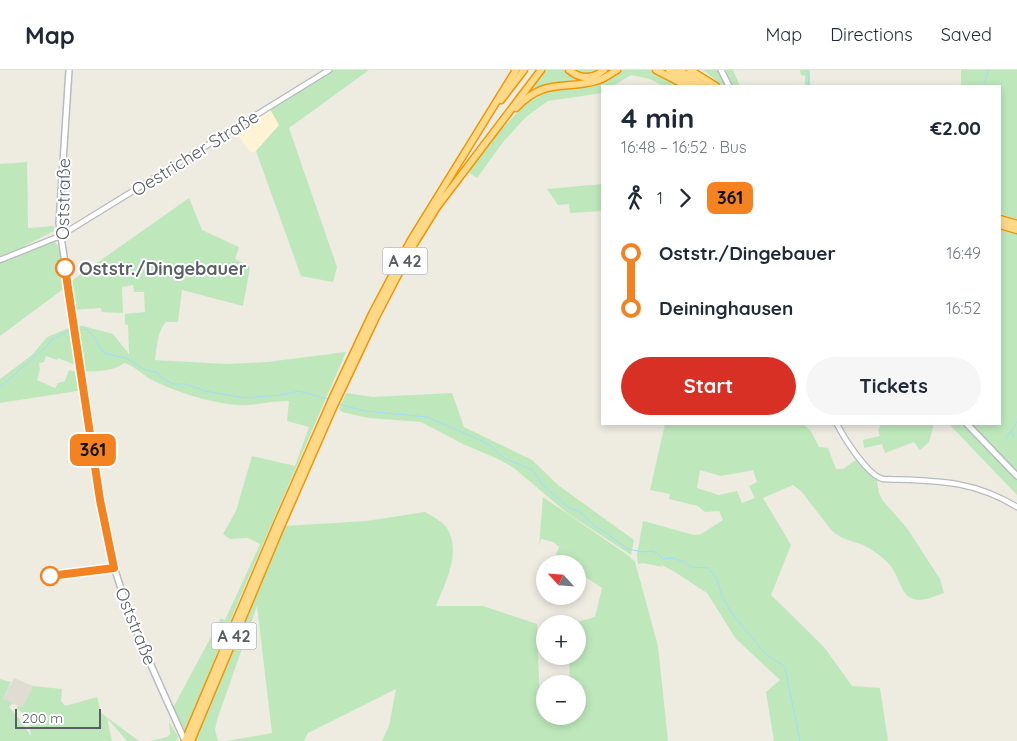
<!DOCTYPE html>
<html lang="en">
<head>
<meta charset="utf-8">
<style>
  :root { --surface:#fff; --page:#f6f6f7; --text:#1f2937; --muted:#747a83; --line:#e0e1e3; --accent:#d93025 }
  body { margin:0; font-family:Quicksand,sans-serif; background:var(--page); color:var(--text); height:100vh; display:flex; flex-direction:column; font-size:19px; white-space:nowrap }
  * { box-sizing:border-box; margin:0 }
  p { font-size:16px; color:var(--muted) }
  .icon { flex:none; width:28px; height:28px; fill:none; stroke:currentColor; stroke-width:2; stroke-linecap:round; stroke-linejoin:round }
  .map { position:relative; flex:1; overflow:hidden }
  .details { position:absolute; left:601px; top:15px; width:400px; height:340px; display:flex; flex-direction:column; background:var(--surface); border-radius:0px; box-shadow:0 2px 8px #0003 }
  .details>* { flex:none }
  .badge { padding:0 10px; border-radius:8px; font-size:18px; line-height:32px }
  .needle { width:32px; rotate:296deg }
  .tools { position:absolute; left:536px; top:485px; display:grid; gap:10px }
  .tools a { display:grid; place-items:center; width:50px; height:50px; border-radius:50%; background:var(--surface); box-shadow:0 2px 8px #0003; font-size:25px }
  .scale { position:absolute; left:15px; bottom:12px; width:86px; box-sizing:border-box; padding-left:5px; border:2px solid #5a5f64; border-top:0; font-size:14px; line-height:18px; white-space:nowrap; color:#5a5f64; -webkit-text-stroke:4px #fff; paint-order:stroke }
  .map>.badge { position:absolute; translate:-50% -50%; box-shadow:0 0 0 2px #fff }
  .legs { display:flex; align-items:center; gap:8px; height:55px; padding:0 20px; font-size:16px }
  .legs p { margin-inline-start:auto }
  .head { display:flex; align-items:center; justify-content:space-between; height:85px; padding:0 20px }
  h1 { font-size:28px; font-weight:700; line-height:38px }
  .button { display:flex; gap:10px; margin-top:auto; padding:10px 20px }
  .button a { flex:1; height:58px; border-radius:30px; background:var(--accent); color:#fff; font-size:20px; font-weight:700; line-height:58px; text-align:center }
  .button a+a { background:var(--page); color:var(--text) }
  ul { padding:0 20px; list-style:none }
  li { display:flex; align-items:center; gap:18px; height:55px; font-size:19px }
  li i { display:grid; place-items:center; width:8px; height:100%; margin:0 6px; background:currentColor }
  li i::after { content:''; width:12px; height:12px; margin:-6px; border:4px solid; border-radius:50%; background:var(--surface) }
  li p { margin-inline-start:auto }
  li:first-child i { background:linear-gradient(#0000 50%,currentColor 0) }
  li:last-child i { background:linear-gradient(currentColor 50%,#0000 0) }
  header { display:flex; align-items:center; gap:30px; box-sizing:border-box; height:70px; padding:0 25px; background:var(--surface); border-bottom:1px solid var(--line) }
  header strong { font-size:24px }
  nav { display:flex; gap:28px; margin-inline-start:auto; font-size:18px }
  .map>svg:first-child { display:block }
</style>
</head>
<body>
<header>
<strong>Map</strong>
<nav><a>Map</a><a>Directions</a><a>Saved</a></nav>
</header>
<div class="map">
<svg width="1017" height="671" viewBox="0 0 1017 671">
  <rect width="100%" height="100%" fill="#eeebe1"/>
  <path fill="#fff3d6" d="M 267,35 L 280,55 L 256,81 L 251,83 L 231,57 Z"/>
  <path fill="#e0dcd2" d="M 14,608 L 33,616 L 23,638 L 3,629 Z"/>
  <g fill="#bee8bc" fill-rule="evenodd">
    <path d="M 333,0 L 369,0 L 289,58 L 337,197 L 333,212 L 301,206 L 256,81 L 279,55 L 270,39 Z"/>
    <path d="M 544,0 L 650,0 L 680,16 L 664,16 L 650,9 L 631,5 L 613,16 L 602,16 L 602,23 L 548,31 L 527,46 L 503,72 L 477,108 L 468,102 L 498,62 L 529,31 L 530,25 L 515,36 Z"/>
    <path d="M 703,0 L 717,0 L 725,16 L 723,16 Z"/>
    <path d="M 726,0 L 733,0 L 740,16 L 733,16 Z"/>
    <path d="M 800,0 L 810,0 L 810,16 L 805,16 L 805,6 L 801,5 Z"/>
    <path d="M 961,0 L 1017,0 L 1017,149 L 1000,144 L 1000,16 L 961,16 Z"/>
    <path d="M 27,92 L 28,158 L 54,156 L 54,161 L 26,175 L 25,178 L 0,188 L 0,94 Z"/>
    <path d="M 602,114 L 602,141 L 570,143 L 569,134 L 558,135 L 547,119 Z"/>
    <path d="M 189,128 L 202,160 L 239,177 L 235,189 L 250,197 L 243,236 L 182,220 L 178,252 L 166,252 C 157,262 157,277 155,290 L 227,294 L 267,292 L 346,282 L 241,525 L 185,662 L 173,638 L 221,548 L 225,550 L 260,474 L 248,468 L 230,469 L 223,464 L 236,441 L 252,386 L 295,396 L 309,357 L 287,351 L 289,331 C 271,330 254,337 236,335 C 212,333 176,322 154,311 C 144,306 136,297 125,293 C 110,302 96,302 79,301 L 78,296 L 58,288 L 57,290 L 46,286 L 44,292 L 39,293 L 40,299 L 37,310 L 55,318 L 58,313 L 65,311 L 69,300 L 79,303 L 81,318 L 77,321 L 0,333 L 0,309 L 32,285 L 47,267 L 74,256 L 83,256 L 113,264 L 129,284 L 128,255 L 125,254 L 125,244 L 145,242 L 144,222 L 134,222 L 133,215 L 122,217 L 123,243 L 102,242 L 101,238 L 71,240 L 66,217 L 0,266 L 0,193 L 45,174 L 55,172 C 64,182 64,201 67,214 Z"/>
    <path d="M 1000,158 L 1017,163 L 1017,425 L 949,354 L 1000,354 Z"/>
    <path d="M 346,323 L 373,327 L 452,323 L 464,357 L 532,390 L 558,415 L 634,470 L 631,485 L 567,443 L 514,398 L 498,389 L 463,374 L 421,352 L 368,348 L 342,342 L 339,339 Z"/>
    <path d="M 665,354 L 803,354 L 811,361 L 819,377 L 828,378 L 836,399 L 843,399 L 861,386 L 876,405 L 879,423 L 883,431 L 907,458 L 927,489 L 940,509 L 944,523 C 932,527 922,533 911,528 C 900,523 898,502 888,493 C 881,486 872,479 863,475 C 852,471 841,469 832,461 L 801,421 L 793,415 L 763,428 L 791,475 L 771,525 L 824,577 L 852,616 L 880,618 L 888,671 L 774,671 L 766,622 L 780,610 L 779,609 L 736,569 L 707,523 L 675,502 L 660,494 L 663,497 L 643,493 L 638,494 L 637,485 L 643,451 L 694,465 L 701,464 L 723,450 L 719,441 L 705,442 L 698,436 L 669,429 L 670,424 L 650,420 ZM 700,400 L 721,406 L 753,400 L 757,412 L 749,416 L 755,428 L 742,433 L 737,421 L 719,425 L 697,418 Z"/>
    <path d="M 881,354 L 934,354 L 929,372 L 920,380 L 914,372 L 885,383 L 882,374 L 864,378 L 863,370 L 880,366 L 878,360 Z"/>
    <path d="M 543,427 L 629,486 L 635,492 L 658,576 L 668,671 L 382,671 L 389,656 L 396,619 L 308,663 L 304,671 L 226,671 L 272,663 L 257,536 L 217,650 L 215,660 L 218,671 L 195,671 L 285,456 L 366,451 L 425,442 C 432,446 443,452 447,458 C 462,483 445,513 436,536 L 483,536 L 537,554 L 540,636 L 545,636 L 545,646 L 578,646 L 578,614 L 570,614 L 569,586 L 578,586 L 578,554 L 569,554 L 595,547 L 602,518 L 578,502 L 578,494 L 565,494 L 560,490 L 553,492 L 559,477 L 553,472 L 541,469 L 539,476 Z"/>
    <path d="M 0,609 L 11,612 L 3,629 L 13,633 L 9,637 L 21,651 L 31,666 L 28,647 L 16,638 L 19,636 L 23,637 L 33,616 L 62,619 L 61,631 L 65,636 L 97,627 L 101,643 L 139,671 L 127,671 L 107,648 L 112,671 L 0,671 Z"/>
    <path d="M 169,652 L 178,666 L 177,671 L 150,671 L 167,667 L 170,664 Z"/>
  </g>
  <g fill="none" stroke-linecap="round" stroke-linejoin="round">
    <g stroke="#a1dcff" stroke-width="1">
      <path d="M 806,0 L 808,2 L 809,16"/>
      <path d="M 984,16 L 988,0"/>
      <path d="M 79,260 L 87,259 L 95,268 L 102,281 L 107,284 L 126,288 L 144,299 L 158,303 L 162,308 L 173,314 L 186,314 L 205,321 L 244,328 L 281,325 L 299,321 L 328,329"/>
      <path d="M 0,317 L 47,276 L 51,270 L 69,261"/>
      <path d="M 338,334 L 365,341 L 427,347 L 478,369 L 491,376 L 504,388 L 533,400 L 542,414 L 569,438 L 579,441 L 593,454 L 628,479 L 643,482 L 650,481 L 655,482 L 663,489 L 672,488 L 685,492 L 690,497 L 709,498 L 717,510 L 722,526 L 731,542 L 766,585 L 783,595 L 785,598 L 800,671"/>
      <path d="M 1012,361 L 1014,368"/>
      <path d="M 1006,368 L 1017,352"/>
    </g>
    <g stroke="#b7bbbf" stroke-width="7">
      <g id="tertiary">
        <path d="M 0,190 L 60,166 L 329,0"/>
        <path d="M 837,354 C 844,368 868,406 883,409 C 934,411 971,409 1017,437"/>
      </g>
    </g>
    <g stroke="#b7bcc1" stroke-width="8">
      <g id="secondary">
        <path d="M 69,0 L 59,153 L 104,456 C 119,532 154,601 185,671"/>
        <path d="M 721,0 L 729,16"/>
        <path d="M 967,354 L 1017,406"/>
      </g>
    </g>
    <g stroke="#f09600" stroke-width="9">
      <g id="motorway">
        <path d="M 569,0 C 581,10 593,9 604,0"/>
        <path d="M 656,0 L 687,16"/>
        <path d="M 669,0 L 695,16"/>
        <path d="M 679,0 L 705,16"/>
        <path d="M 690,0 L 716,16"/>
        <path d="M 501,30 L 524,0"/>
        <path d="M 516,38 C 544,8 563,20 596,11 C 604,9 610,4 617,0"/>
        <path d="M 1000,149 L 1017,154"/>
        <path d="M 1000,155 L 1017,160"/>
        <path d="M 185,671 L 277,454 L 333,327 L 372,244 L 411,170 L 516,0"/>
        <path d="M 191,671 L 279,461 L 332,340 L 376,247 L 414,174 L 437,137 L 541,0"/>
      </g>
    </g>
    <use href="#tertiary" stroke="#fff" stroke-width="4.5"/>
    <use href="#secondary" stroke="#fff" stroke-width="5"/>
    <use href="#motorway" stroke="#ffd988" stroke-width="6"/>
  </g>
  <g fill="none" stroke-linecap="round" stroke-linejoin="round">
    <g stroke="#fff" stroke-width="11">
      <path id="line-1" d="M 50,506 L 114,498 L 100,430 L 65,198"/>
    </g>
    <use href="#line-1" stroke="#f58220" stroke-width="8"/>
  </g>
  <g fill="#fff" stroke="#f58220" stroke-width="2.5">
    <circle cx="65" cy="198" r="9"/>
    <circle cx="50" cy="506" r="9"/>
  </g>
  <g text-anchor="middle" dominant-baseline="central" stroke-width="4" stroke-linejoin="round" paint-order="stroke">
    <g fill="#fff" stroke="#8c8f92" stroke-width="1">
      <rect x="382.5" y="177.5" width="45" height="27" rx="4"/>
      <rect x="211.5" y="552.5" width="45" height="27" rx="4"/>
    </g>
    <g font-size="16" font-weight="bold" fill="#5a5f64">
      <text x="405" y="191">A 42</text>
      <text x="234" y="566">A 42</text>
    </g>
    <g font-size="18" fill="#5a5f64" stroke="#fff">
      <text transform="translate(195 83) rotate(-32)">Oestricher Straße</text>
      <text transform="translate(63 129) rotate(-89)">Oststraße</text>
      <text transform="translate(136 556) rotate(68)">Oststraße</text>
    </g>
    <g font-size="18" font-weight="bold" fill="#5a5f64" stroke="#fff" text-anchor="start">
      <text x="79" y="198">Oststr./Dingebauer</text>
    </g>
  </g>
</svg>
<div class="tools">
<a><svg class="needle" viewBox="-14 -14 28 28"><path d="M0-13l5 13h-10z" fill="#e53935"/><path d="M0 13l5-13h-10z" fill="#747a83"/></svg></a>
<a>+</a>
<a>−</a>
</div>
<div class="scale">200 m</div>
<b class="badge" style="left:93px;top:380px;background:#f58220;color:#111">361</b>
<section class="details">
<div class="head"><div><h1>4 min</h1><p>16:48 – 16:52 · Bus</p></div><b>€2.00</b></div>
<div class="legs"><svg class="icon" aria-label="walk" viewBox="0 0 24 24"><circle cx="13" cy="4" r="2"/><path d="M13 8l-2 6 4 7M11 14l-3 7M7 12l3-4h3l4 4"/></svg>1<svg class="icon" aria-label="forward" viewBox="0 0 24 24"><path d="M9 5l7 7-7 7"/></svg><b class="badge" style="background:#f58220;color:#111">361</b></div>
<ul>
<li><i style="color:#f58220"></i><b>Oststr./Dingebauer</b><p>16:49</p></li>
<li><i style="color:#f58220"></i><b>Deininghausen</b><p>16:52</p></li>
</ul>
<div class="button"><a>Start</a><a>Tickets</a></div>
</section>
</div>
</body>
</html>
